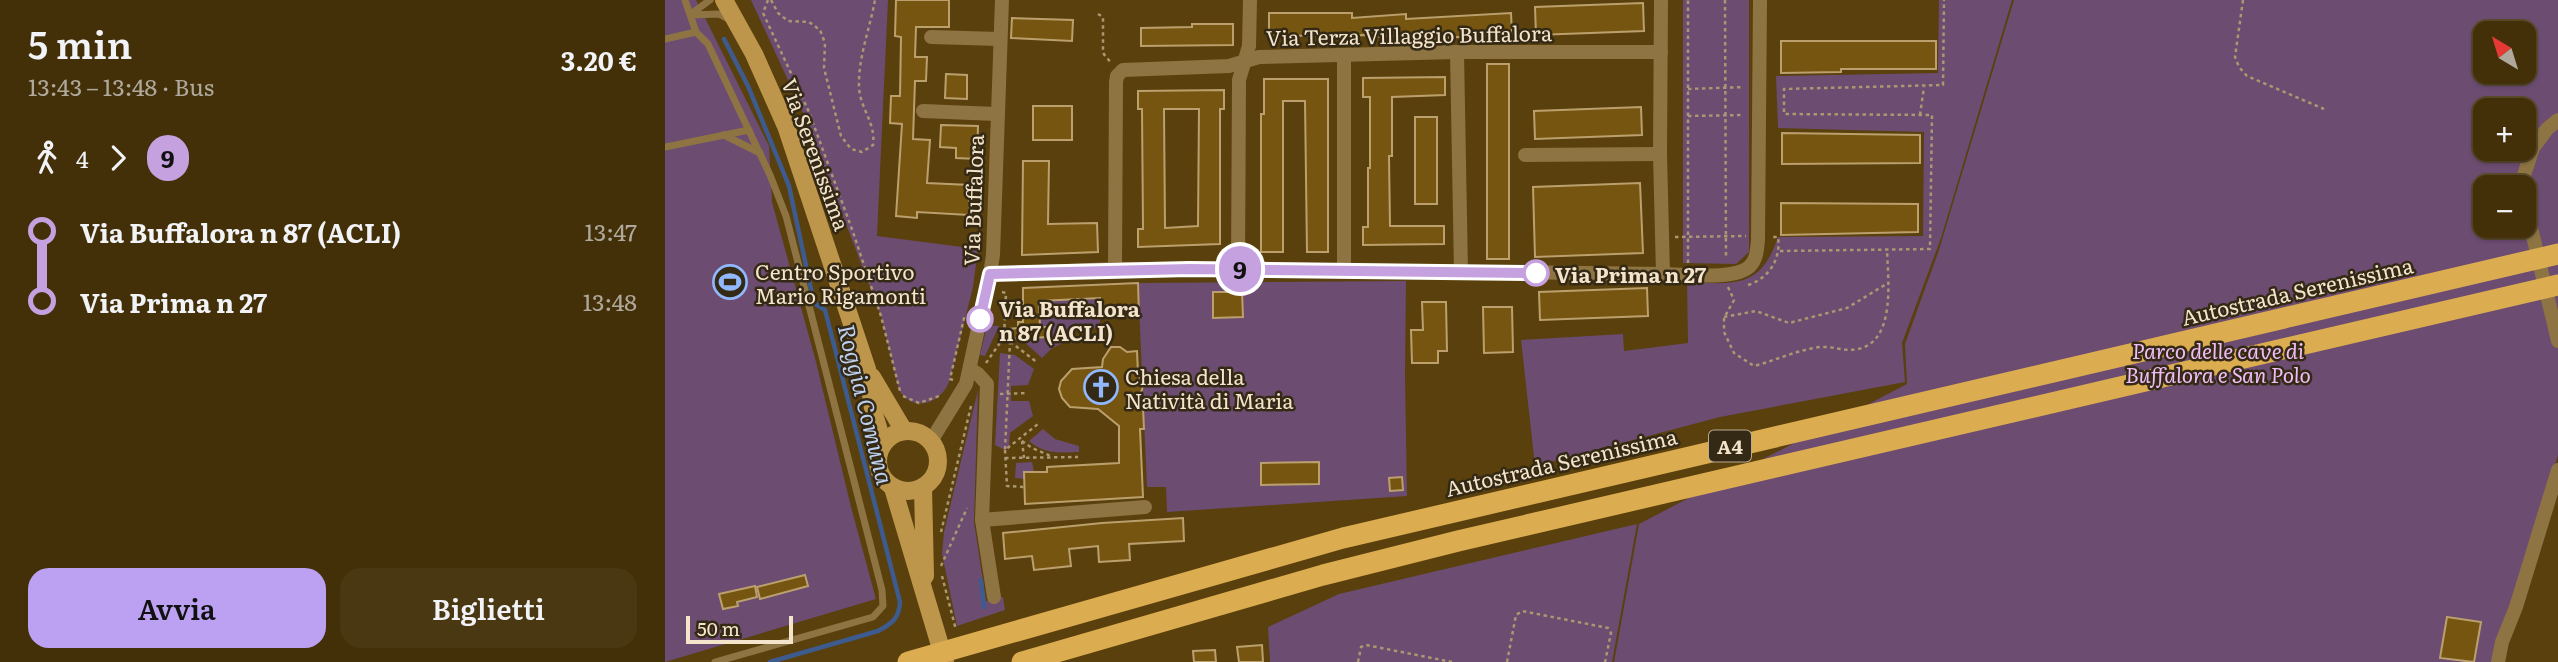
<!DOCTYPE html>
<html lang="it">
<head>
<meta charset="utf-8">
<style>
  :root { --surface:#433009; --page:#4a3812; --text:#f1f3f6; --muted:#afa99c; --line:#5b4b2a; --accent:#bca0f2 }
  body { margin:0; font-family:Literata,serif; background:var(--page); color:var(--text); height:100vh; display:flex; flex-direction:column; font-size:26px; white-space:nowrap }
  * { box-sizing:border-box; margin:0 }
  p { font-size:23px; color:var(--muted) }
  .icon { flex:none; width:38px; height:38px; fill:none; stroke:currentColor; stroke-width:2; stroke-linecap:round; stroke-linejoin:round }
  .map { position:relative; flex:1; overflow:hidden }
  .details { display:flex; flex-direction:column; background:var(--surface); width:665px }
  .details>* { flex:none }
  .badge { padding:0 14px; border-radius:23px; font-size:24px; line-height:46px }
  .needle { width:46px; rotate:322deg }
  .tools { position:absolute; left:1808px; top:21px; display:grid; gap:14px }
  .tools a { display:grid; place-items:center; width:63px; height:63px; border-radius:14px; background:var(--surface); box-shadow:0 2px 5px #0004,0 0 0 2px var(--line); font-size:35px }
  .scale { position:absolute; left:21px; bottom:18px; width:107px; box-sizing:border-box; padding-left:7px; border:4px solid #f3e4cb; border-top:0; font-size:19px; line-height:24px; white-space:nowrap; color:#f3e4cb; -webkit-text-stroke:5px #342915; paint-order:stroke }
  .map>.badge { position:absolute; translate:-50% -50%; box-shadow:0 0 0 4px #fff }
  .legs { display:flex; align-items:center; gap:10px; height:77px; padding:0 28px; font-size:23px }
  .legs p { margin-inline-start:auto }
  .headline { display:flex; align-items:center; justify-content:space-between; height:119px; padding:0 28px }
  h1 { font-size:38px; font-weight:600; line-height:52px }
  .cta { display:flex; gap:14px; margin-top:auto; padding:14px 28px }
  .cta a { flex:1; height:80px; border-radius:21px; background:var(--accent); color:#111; font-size:28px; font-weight:600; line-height:80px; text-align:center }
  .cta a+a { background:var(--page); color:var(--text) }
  ul { padding:0 28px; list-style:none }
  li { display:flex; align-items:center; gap:24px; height:70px; font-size:26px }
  li i { display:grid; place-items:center; width:10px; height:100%; margin:0 9px; background:currentColor }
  li i::after { content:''; width:18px; height:18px; margin:-9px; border:5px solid; border-radius:50%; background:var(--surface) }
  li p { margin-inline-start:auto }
  li:first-child i { background:linear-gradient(#0000 50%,currentColor 0) }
  li:last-child i { background:linear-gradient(currentColor 50%,#0000 0) }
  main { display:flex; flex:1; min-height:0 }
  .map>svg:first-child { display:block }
</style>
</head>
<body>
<main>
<section class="details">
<div class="headline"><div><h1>5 min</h1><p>13:43 – 13:48 · Bus</p></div><b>3.20 €</b></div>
<div class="legs"><svg class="icon" aria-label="walk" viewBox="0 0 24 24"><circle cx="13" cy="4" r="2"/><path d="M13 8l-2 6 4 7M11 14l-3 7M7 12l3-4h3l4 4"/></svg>4<svg class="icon" aria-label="forward" viewBox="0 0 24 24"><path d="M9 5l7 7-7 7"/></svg><b class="badge" style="background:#c6a1e0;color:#111">9</b></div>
<ul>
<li><i style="color:#c6a1e0"></i><b>Via Buffalora n 87 (ACLI)</b><p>13:47</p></li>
<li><i style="color:#c6a1e0"></i><b>Via Prima n 27</b><p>13:48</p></li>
</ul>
<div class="cta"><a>Avvia</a><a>Biglietti</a></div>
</section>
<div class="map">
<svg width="1893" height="662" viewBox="0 0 1893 662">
  <rect width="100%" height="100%" fill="#59400c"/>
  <g fill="#6c4c71" fill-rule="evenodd">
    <path d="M 0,0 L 31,0 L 104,146 L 107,202 L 151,362 L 186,507 L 211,599 L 0,662 Z"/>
    <path d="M 86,0 L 223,0 L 212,236 L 313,249 L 308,287 L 285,379 C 278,403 248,414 234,390 L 216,316 L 186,237 L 139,115 Z"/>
    <path d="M 1018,0 L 1084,0 L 1084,252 L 1071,264 L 1018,263 Z"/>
    <path d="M 1274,0 L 1347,0 L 1276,238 L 1237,343 L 1240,382 L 1055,417 L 870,466 L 856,340 L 958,334 L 959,351 L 1023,343 L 1022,282 C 1069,284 1096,289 1113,237 L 1258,236 L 1259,132 L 1113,128 L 1111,76 L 1273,73 Z"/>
    <path d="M 1349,0 L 1893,0 L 1893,455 L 1830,662 L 949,662 L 974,524 L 1242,384 L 1240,344 L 1274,250 ZM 1820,33 L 1858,33 L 1858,72 L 1820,72 ZM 1820,110 L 1858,110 L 1858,149 L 1820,149 ZM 1820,187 L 1858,187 L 1858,226 L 1820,226 Z"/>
    <path d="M 741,281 L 740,375 L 742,496 L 502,512 L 501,487 L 482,487 L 473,283 Z"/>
    <path d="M 435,298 L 435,328 L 407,330 L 407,338 L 386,349 L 377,358 L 356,339 L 383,337 L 383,327 L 375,327 L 374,301 Z"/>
    <path d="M 322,325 L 334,326 L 320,356 L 315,355 Z"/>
    <path d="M 335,353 L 350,355 L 369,369 L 363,385 L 346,386 L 346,401 L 364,401 L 368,416 L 345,433 L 344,446 L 340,450 L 330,445 Z"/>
    <path d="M 313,390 L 309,522 L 321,601 L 338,597 L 340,610 L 292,626 L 277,554 L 279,532 Z"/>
    <path d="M 378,429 L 390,439 L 414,446 L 414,452 C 394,453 379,454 364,441 Z"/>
    <path d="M 367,462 L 369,472 L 359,479 L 350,478 L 351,463 Z"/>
    <path d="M 972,524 L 947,662 L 605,662 L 603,627 L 674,594 Z"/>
  </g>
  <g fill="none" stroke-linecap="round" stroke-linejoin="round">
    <g stroke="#3e5b8f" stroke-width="4.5">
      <path d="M 59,39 L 83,86 L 124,186 L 149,303 L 160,310 L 235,602 C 234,618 228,623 213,631 L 105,662"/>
      <path d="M 316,580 L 319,607"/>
    </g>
  </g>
  <g fill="#75550f" stroke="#bba06e" stroke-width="2" fill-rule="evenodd">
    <path d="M 231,0 L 284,0 L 284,27 L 251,27 L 250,57 L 262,57 L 261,81 L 250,81 L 248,139 L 265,140 L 262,183 L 305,185 L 304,215 L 252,212 L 252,218 L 231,216 L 237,124 L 225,123 L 226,96 L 235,96 L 236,37 L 230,36 Z"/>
    <path d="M 978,3 L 979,31 L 871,35 L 870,7 Z"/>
    <path d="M 604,13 L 687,13 L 687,18 L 741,14 L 741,19 L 846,13 L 847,34 L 760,39 L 759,34 L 707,37 L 707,35 L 604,36 Z"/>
    <path d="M 347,18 L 408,20 L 407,41 L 346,38 Z"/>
    <path d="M 527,24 L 568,24 L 568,45 L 476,46 L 476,28 L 527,27 Z"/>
    <path d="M 1116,41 L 1271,41 L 1271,69 L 1176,69 L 1176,72 L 1116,73 Z"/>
    <rect x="822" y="64" width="22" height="195"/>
    <path d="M 281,74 L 302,75 L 302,99 L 280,98 Z"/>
    <path d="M 780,77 L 780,95 L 727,97 L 727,156 L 724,156 L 725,226 L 779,226 L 779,244 L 698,245 L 698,227 L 703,227 L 703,168 L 705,168 L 705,97 L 698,97 L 698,78 Z"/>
    <path d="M 599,79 L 663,79 L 663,252 L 642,252 L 640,101 L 618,101 L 618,252 L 596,252 L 596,114 L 599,114 Z"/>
    <path d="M 559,90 L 559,109 L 555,109 L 555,244 L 473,247 L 473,229 L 478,229 L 477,109 L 473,109 L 473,91 ZM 499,109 L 534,109 L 533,226 L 500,228 Z"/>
    <rect x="368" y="106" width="39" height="34"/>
    <path d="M 976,107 L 977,135 L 870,139 L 869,111 Z"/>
    <rect x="750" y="117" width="22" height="87"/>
    <path d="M 276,125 L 313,126 L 312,159 L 291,158 L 291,148 L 275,147 Z"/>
    <path d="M 1117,133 L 1255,135 L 1255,163 L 1117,164 Z"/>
    <path d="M 358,161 L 384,161 L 383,224 L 432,223 L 433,252 L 357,255 Z"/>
    <path d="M 975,183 L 978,253 L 870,257 L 868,187 Z"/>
    <path d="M 1116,203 L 1253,204 L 1253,232 L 1116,235 Z"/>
    <path d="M 473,283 L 474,316 L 435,317 L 435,298 L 374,301 L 375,327 L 383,327 L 383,337 L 345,339 L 344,329 L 353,328 L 353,322 L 358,322 L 358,288 Z"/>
    <path d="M 982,288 L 983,316 L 875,320 L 874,292 Z"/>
    <path d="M 548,292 L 577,292 L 578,317 L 548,318 Z"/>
    <path d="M 757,302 L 781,302 L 782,351 L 773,351 L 773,363 L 747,363 L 746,330 L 758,330 Z"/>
    <path d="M 818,307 L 847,307 L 848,352 L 819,353 Z"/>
    <path d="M 446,347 L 455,347 L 462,352 L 472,351 L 473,374 L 478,384 L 477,390 L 465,407 L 478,407 L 479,429 L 475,429 L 478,497 L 360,504 L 359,472 L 382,472 L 382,467 L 454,463 L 454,426 L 433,409 L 405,407 L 397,398 L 394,389 L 396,381 L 407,369 L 437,367 L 438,359 Z"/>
    <path d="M 654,462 L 654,484 L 596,485 L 596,463 Z"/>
    <path d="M 737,477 L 738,490 L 725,491 L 724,478 Z"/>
    <path d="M 518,518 L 519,541 L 464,544 L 465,560 L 434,562 L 433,546 L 404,549 L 406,566 L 369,570 L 367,556 L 340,559 L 338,533 L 437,523 Z"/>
    <path d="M 140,575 L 143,586 L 95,599 L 92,587 Z"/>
    <path d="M 90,586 L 92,597 L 72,602 L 73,606 L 58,609 L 54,594 Z"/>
    <path d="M 1782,617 L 1816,622 L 1809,662 L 1775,658 Z"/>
    <path d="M 597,645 L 598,662 L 574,662 L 572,647 Z"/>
    <path d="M 550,650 L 551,662 L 529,662 L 528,651 Z"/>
  </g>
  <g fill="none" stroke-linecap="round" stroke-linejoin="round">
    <g stroke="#ab9771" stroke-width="2.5" stroke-dasharray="3.5 3.5" stroke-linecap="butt">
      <path d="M 103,0 L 98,13 L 144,112 L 188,232 L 216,316 L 235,391"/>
      <path d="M 106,0 L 113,13 L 123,21 L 144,22 L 155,30 L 160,43 L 159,68 L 176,136 L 186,149 L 197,152 L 208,145 C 211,122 195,109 194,87 C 193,58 205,28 210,0"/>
      <path d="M 1060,0 L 1061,259"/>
      <path d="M 1578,0 L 1570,57 L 1574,67 L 1582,76 L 1659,109"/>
      <path d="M 433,14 L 438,17 L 438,53 L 447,64"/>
      <path d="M 1023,89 L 1079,87"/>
      <path d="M 1255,115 L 1259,87"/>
      <path d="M 1023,116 L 1079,115"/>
      <path d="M 1010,237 L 1081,236"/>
      <path d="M 1115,251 L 1265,249 L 1267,115 L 1119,114 L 1119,89 L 1278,85 L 1279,0"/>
      <path d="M 1023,263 L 1023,0"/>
      <path d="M 1083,285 C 1105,278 1116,258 1113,237 L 1108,237"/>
      <path d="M 1063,287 L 1069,300 L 1059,318 L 1059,332 L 1069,353 L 1089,366 C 1112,360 1132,350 1155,347 C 1168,346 1181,352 1193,349 C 1231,341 1223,281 1222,250"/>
      <path d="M 337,292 L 341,293 L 339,337 L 373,363"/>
      <path d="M 1059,317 L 1091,311 L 1124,323 L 1182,308 L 1223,283"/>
      <path d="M 345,341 L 340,450 L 373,424"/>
      <path d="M 321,363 L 339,337"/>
      <path d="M 288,380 L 285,379 L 300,314"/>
      <path d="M 335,394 L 363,393"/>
      <path d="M 238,396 L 254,403 L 277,395"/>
      <path d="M 357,441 L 367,448 L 388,457"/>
      <path d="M 357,441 L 359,458"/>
      <path d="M 340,450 L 342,486 L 360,487"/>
      <path d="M 340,458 L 413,457"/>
      <path d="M 276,532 L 306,406"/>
      <path d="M 276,566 L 302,508"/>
      <path d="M 277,576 L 291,630"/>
      <path d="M 693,662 L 696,647 L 701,645 L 787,662"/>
      <path d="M 842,662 L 851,615 L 857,611 L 943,628 L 946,633 L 940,662"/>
    </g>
    <g stroke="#8e7443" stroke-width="7">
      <path d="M 20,0 L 31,32 L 43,44 L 105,175 L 121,216 L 217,590 L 218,606 L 208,617 L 50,662"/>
      <path d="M 26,14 L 45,0"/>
      <path d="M 26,15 L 54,14 L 66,20"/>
      <path d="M 0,39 L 31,32"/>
      <path d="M 59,135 L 95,153"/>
      <path d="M 0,147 L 84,130"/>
    </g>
    <g stroke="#8e7443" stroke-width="14">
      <path d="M 996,0 L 995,154 L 998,274"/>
      <path d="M 266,37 L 334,39"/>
      <path d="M 792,52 L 796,272"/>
      <path d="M 679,57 L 679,270"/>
      <path d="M 258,111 L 331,114"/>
      <path d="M 1893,120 L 1882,129 L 1868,148 L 1859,175 L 1863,215 L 1893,341"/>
      <path d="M 860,155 L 995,154"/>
      <path d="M 450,269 L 451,82 L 452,76 L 458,70 L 564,66 L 594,57 L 792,52 L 996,52"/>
      <path d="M 573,269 L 574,80 L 584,46 L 585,0"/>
      <path d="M 325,274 L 450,269 L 573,269 L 998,274 C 1019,274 1070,281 1085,266 C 1092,259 1092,249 1093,240 L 1095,0"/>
      <path d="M 305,369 L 313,374 L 322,384 L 317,520 L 329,597"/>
      <path d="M 266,441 L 301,384 L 325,274 L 328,255 L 337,0"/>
      <path d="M 317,520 L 480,507"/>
      <path d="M 1833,662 L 1837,642 L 1851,607 L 1893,470"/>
    </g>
    <g stroke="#bd964b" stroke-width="18">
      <path d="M 59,0 L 89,54 L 121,126 L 202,369 L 209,414 L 218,444"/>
      <path d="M 207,377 L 239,431"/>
      <circle cx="243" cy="461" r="30"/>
      <path d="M 258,487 L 260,576"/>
      <path d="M 228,488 L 280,662"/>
    </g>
    <g stroke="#dcac50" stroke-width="21">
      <path d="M 243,662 L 678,538 L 1893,254"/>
      <path d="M 357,662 L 658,575 L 793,541 L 1893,285"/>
    </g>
  </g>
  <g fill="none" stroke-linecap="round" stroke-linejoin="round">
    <g stroke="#fff" stroke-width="16">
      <path id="line-1" d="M 315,319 L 325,274 L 524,269 L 871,273"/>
    </g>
    <use href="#line-1" stroke="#c6a1e0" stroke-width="10"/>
  </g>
  <defs>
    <g id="stadium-ring" transform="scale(1.75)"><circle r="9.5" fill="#342915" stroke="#91b8fd" stroke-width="1.5"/><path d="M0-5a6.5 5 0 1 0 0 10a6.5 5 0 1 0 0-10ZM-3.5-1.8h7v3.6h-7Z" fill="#91b8fd"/></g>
    <g id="church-ring" transform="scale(1.75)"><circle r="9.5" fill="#342915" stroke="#91b8fd" stroke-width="1.5"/><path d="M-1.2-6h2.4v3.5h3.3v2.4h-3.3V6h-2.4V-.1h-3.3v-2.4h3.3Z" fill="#91b8fd"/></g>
  </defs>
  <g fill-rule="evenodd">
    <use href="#stadium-ring" x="65" y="282"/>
    <use href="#church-ring" x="436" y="387"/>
  </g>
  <g fill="#fff" stroke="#c6a1e0" stroke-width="3.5">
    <circle cx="871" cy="273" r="12"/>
    <circle cx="315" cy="319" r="12"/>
  </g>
  <g text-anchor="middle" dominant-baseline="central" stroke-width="5" stroke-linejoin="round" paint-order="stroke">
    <rect fill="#342915" stroke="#baac94" stroke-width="2" x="1044" y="430.5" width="42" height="31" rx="5"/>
    <g font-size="19" font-weight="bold" fill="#f3e4cb">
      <text x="1065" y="446">A4</text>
    </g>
    <g font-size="21" fill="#f3e4cb" stroke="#342915">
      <text transform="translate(744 34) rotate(-1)">Via Terza Villaggio Buffalora</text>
      <text transform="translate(152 154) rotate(70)">Via Serenissima</text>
      <text transform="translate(307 200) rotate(-88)">Via Buffalora</text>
      <text transform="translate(1632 290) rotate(-13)">Autostrada Serenissima</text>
      <text transform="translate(896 461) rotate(-13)">Autostrada Serenissima</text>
    </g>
    <g font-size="21" fill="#f3e4cb" stroke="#342915" text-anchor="start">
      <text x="90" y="270">Centro Sportivo<tspan x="90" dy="24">Mario Rigamonti</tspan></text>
      <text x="460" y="375">Chiesa della<tspan x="460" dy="24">Natività di Maria</tspan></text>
    </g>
    <g font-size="21" font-weight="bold" fill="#f3e4cb" stroke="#342915" text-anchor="start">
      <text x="890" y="273">Via Prima n 27</text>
      <text x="334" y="307">Via Buffalora<tspan x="334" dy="24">n 87 (ACLI)</tspan></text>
    </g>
    <g font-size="21" font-style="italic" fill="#f0bdf8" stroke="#342915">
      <text x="1553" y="349">Parco delle cave di<tspan x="1553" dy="24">Buffalora e San Polo</tspan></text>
    </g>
    <g font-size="23" font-style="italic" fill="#bdd0ef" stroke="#342915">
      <text transform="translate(202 404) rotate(76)">Roggia Comuna</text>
    </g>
  </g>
</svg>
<div class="tools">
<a><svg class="needle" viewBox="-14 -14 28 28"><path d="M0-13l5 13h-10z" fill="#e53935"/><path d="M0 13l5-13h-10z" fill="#afa99c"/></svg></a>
<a>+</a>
<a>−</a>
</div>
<div class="scale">50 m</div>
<b class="badge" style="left:575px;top:269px;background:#c6a1e0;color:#111">9</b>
</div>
</main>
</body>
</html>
